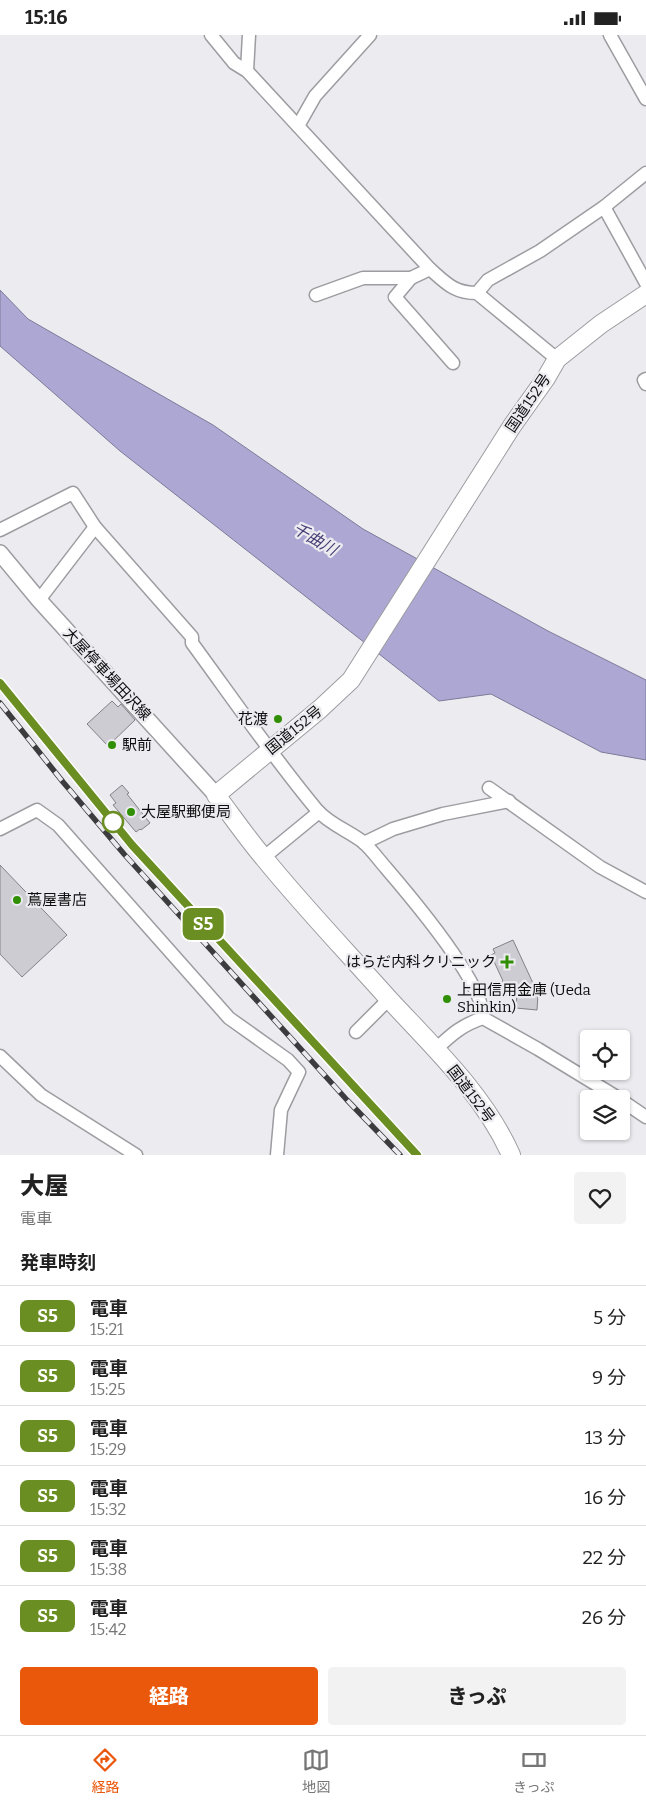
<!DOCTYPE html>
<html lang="ja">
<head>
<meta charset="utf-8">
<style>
  :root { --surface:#fff; --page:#f2f2f2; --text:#222; --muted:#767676; --line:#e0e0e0; --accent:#ea580c }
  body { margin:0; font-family:Bitter,"Noto Sans JP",serif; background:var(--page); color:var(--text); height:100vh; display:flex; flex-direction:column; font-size:19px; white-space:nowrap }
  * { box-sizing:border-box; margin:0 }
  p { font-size:16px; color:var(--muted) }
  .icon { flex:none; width:28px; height:28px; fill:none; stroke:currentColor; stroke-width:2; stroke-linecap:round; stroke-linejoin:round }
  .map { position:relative; height:1120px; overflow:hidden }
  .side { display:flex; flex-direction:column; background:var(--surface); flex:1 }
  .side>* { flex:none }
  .badge { padding:0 10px; border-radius:8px; font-size:18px; line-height:32px }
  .tools { position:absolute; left:580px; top:995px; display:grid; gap:10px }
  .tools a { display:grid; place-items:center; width:50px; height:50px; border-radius:5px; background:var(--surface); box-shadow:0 1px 4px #0004; font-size:25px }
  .map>.badge { position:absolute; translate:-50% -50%; box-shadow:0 0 0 2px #fff }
  h2 { padding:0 20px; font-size:19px; line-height:45px }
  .round { display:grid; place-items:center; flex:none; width:52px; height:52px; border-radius:5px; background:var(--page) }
  .head { display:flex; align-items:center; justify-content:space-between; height:85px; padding:0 20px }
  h1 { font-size:24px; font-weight:800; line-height:38px }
  .cta { display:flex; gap:10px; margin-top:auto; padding:10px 20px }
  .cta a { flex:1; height:58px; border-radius:5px; background:var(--accent); color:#fff; font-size:20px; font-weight:800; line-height:58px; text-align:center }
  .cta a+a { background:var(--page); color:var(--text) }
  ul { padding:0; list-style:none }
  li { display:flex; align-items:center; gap:15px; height:60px; padding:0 20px; border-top:1px solid var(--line) }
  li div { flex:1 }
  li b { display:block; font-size:19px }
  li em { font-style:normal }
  li .badge { min-width:55px; font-weight:700; text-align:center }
  .status { display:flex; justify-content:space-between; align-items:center; height:35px; padding:0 25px; background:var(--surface); direction:ltr }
  .status svg { height:14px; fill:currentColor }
  .tab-bar { display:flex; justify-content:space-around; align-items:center; height:70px; border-top:1px solid var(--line); background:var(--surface); font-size:14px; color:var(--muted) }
  .tab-bar a { display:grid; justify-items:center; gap:2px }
  .tab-bar .on { color:var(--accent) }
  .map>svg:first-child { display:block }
</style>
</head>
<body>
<div class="status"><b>15:16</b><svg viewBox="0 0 49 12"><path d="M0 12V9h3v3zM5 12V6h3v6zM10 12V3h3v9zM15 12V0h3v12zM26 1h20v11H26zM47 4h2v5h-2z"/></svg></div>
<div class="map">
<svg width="646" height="1120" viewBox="0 0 646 1120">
  <rect width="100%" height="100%" fill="#ebebf0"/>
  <path fill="#aca8d3" stroke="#7c7a98" d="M 0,255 L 28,284 L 213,390 L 363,494 L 548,596 L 646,645 L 646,725 L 601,717 L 491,659 L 439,666 L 120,416 L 0,311 Z"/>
  <g fill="#cdccd2" stroke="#828287">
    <path d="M 112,666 L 118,672 L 121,669 L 135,685 L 108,711 L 87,689 Z"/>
    <path d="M 122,750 L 129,758 L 127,759 L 150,788 L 141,795 L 140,794 L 136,797 L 113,770 L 116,768 L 110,760 Z"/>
    <path d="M 0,830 L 67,900 L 22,942 L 0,919 Z"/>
    <path d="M 513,905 L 538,959 L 537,975 L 516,973 L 517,956 L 507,961 L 501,947 L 503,946 L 491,920 L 495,918 L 493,914 Z"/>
  </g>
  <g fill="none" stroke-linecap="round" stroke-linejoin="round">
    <g stroke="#9c9ca1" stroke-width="15">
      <g id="minor">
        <path d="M 211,0 L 234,28 L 247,36 L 430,234 C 446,248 454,258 477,258 L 557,324"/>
        <path d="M 610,0 L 646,64"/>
        <path d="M 247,36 L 249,0"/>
        <path d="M 298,91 L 315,61 L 370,0"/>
        <path d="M 604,172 L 646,248"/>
        <path d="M 411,243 L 395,262 L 453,328"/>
        <path d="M 477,258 L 488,245 L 540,216 L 604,172 L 646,138"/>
        <path d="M 316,260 L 363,243 L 411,243 L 430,234"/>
        <path d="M 646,344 L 644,345 L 646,349"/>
        <path d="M 0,495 L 73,458 L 95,492 L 192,602 L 192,608 C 233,664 272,721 317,775 C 329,789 349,796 363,807 C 372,815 379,825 386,833 C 410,861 485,949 483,983"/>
        <path d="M 39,565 L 95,492"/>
        <path d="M 489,753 L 600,832 L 646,857"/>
        <path d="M 0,794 L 37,775 L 58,790 L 229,983 L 288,1025 L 299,1037 L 281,1075 L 277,1120"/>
        <path d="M 364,808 L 393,794 L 443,779 L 509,766"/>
        <path d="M 263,823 L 319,777"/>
        <path d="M 356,997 L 389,964"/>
        <path d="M 436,1014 C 452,999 462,990 483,983 L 538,1014 L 620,1064"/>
        <path d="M 0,1021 L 41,1060 L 136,1120"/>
        <path d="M 621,1065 L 646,1082"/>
      </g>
    </g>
    <g stroke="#9c9ca1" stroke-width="18">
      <path id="major" d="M 0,518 L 39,565 L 216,760"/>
    </g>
    <g stroke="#9c9ca1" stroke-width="20">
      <path id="highway" d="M 511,1120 C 484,1059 432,1011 387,962 C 346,916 303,871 264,823 C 247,803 232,781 216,760 L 320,674 L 351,645 L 512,391 L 546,343 L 557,324 L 601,289 L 646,259"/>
    </g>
    <use href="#minor" stroke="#fff" stroke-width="12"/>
    <use href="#major" stroke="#fff" stroke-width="15"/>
    <use href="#highway" stroke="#fff" stroke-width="18"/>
    <g stroke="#3c3c3e" stroke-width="5.5">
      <g id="rail">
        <path d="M 0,648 L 132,811 L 417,1120"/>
        <path d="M 0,668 L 63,747 L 124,819 L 347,1065 L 400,1120"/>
      </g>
    </g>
    <use href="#rail" stroke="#ebebf0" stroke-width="4" stroke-dasharray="11" stroke-linecap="butt"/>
  </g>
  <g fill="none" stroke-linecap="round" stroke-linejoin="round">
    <g stroke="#fff" stroke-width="11">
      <path id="line" d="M 0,648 L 132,810 L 417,1120"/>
    </g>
    <use href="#line" stroke="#6b8e23" stroke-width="8"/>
  </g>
  <g fill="#318f05" stroke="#ebebf0" stroke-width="2">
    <circle cx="278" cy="684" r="5"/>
    <circle cx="112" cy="710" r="5"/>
    <circle cx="131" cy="777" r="5"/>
    <circle cx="17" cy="865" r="5"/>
    <path d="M504.5 919.5h5v5h5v5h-5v5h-5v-5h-5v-5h5z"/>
    <circle cx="447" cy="964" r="5"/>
  </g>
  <circle fill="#fff" stroke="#6b8e23" stroke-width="2.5" cx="113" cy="787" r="10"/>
  <g text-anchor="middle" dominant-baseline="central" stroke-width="4.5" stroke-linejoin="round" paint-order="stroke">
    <g font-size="15" fill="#0d0d0f" stroke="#ebebf0">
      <text transform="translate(528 368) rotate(-56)">国道152号</text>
      <text transform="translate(107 639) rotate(47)">大屋停車場田沢線</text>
      <text transform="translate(294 695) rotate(-39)">国道152号</text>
      <text transform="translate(471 1059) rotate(53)">国道152号</text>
    </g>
    <g font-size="15" fill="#0d0d0f" stroke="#ebebf0" text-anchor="start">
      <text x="268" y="684" text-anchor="end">花渡</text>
      <text x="122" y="710">駅前</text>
      <text x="141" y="777">大屋駅郵便局</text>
      <text x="27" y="865">蔦屋書店</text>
      <text x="496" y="927" text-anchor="end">はらだ内科クリニック</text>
      <text x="457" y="955">上田信用金庫 (Ueda<tspan x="457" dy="17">Shinkin)</tspan></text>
    </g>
    <g font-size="16" font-style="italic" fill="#463d74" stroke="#ebebf0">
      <text transform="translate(315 504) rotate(30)">千曲川</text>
    </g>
  </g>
</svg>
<div class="tools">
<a><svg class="icon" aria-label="locate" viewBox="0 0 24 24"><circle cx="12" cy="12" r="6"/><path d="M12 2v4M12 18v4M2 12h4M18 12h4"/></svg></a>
<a><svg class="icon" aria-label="layers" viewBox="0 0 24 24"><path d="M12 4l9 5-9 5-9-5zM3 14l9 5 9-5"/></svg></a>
</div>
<b class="badge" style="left:203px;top:889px;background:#6b8e23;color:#fff">S5</b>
</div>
<section class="side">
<div class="head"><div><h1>大屋</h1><p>電車</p></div><a class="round"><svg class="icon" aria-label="heart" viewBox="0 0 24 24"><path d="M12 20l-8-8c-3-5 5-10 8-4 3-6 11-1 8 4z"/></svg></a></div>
<h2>発車時刻</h2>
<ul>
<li><span class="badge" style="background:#6b8e23;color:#fff">S5</span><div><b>電車</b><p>15:21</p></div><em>5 分</em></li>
<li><span class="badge" style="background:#6b8e23;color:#fff">S5</span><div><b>電車</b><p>15:25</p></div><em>9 分</em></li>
<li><span class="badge" style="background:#6b8e23;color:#fff">S5</span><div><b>電車</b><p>15:29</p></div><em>13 分</em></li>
<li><span class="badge" style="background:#6b8e23;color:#fff">S5</span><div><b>電車</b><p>15:32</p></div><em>16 分</em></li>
<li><span class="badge" style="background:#6b8e23;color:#fff">S5</span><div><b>電車</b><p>15:38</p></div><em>22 分</em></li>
<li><span class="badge" style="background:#6b8e23;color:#fff">S5</span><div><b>電車</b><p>15:42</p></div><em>26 分</em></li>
</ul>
<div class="cta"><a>経路</a><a>きっぷ</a></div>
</section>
<nav class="tab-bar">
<a class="on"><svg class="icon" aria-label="directions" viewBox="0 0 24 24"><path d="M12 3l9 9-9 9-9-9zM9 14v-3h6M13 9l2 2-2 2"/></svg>経路</a>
<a><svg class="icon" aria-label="map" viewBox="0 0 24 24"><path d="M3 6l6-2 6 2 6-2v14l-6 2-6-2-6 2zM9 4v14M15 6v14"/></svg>地図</a>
<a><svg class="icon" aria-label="tickets" viewBox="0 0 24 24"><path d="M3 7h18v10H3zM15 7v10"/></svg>きっぷ</a>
</nav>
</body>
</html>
